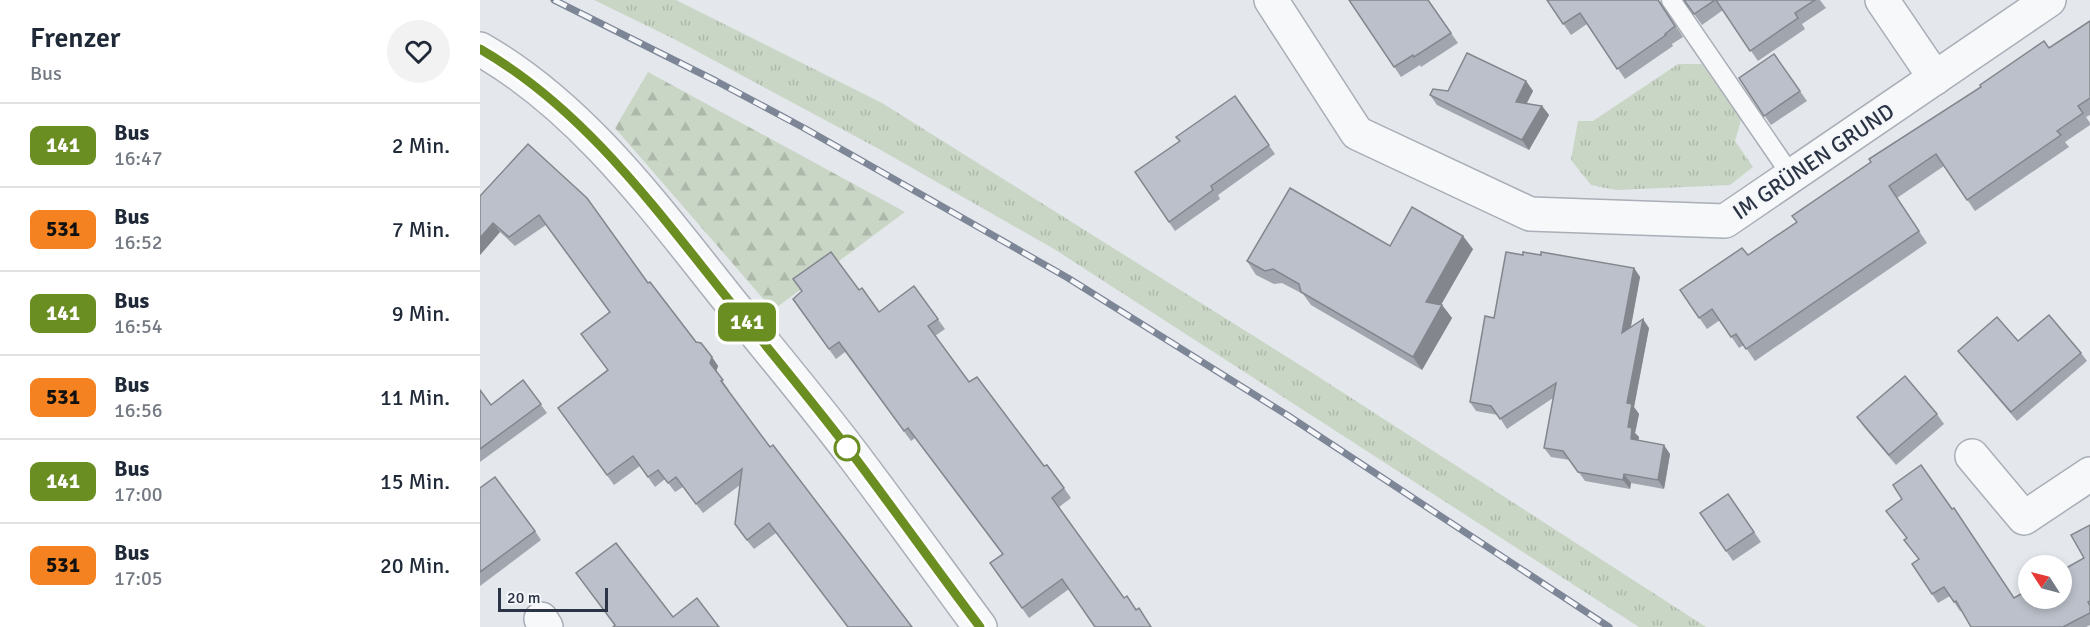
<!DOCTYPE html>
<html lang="de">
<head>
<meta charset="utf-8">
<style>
  :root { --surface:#fff; --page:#f2f2f3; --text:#1f2937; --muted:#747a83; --line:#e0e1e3 }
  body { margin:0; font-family:Signika,sans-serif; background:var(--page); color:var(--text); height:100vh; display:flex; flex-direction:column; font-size:22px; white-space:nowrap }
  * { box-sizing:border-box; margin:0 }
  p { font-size:20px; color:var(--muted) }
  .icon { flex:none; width:33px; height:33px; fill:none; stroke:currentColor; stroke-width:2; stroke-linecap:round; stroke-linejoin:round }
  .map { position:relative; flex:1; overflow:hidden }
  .drawer { display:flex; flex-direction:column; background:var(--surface); width:480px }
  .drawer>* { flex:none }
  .badge { padding:0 12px; border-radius:9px; font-size:21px; line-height:39px }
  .needle { width:39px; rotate:306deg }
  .buttons { position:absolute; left:1538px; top:555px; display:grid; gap:12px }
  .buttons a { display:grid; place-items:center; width:54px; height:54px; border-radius:50%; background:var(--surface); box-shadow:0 3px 9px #0003; font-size:30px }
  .scale { position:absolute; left:18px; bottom:15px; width:110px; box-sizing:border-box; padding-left:6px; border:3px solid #2b3445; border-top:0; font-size:16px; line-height:21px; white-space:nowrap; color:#2b3445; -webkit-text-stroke:4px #f4f6f9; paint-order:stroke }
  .map>.badge { position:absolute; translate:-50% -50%; box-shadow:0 0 0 3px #fff }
  .round { display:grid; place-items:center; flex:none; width:63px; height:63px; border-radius:32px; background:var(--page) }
  .summary { display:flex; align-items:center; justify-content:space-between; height:102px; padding:0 30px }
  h1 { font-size:28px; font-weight:600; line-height:45px }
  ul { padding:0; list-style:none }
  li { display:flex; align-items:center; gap:18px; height:84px; padding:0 30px; border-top:2px solid var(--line) }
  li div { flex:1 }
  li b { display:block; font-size:22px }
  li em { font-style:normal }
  li .badge { min-width:66px; font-weight:700; text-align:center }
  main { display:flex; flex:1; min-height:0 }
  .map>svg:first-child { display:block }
</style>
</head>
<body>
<main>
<section class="drawer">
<div class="summary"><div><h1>Frenzer</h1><p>Bus</p></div><a class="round"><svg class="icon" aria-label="heart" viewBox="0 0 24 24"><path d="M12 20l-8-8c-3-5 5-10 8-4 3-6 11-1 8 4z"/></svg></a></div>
<ul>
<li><span class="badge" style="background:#6b8e23;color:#fff">141</span><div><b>Bus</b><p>16:47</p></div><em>2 Min.</em></li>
<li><span class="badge" style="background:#f58220;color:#111">531</span><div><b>Bus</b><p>16:52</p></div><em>7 Min.</em></li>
<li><span class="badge" style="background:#6b8e23;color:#fff">141</span><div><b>Bus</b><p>16:54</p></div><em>9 Min.</em></li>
<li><span class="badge" style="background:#f58220;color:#111">531</span><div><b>Bus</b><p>16:56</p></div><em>11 Min.</em></li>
<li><span class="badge" style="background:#6b8e23;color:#fff">141</span><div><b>Bus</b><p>17:00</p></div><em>15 Min.</em></li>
<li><span class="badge" style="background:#f58220;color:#111">531</span><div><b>Bus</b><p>17:05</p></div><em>20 Min.</em></li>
</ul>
</section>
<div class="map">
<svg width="1610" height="627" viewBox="0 0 1610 627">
  <defs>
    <pattern id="grass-tufts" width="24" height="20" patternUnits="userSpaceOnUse" patternTransform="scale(1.5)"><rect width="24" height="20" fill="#c9d6c5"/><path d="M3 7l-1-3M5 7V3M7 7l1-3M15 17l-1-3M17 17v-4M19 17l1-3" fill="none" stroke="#adb8ab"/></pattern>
    <pattern id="forest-firs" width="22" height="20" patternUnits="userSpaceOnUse" patternTransform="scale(1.5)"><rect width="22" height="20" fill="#c9d6c5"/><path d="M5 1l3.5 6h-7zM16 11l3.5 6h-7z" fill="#adb8ab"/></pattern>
  </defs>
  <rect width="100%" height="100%" fill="#e4e7ec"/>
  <!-- grass -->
  <g fill="url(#grass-tufts)">
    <path d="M114,0h82l206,103 429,269 395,255h-67l-585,-378 -175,-100 -203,-109z"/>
    <path d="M1198,64h24l39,56 -6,21 18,26 -23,18 -114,5 -25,-5 -20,-25 7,-39h15z"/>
  </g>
  <!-- forest -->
  <path fill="url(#forest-firs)" d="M168,72l257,140 -132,98 -158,-182z"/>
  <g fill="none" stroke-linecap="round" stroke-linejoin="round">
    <!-- service casing -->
    <g stroke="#a9aeb7" stroke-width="21">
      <path id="service" d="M1191,0l120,175"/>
    </g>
    <!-- minor casing -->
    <g stroke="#a9aeb7" stroke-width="36">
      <g id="minor">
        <path d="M791,0l86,133 173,81 195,7 324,-221"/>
        <path d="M1402,0l53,78"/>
        <path d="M1492,456l52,62 66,-44"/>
        <path d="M61,619l5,8"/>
      </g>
    </g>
    <!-- tertiary casing -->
    <g stroke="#a9aeb7" stroke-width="36">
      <path id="tertiary" d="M0,49c103,59 175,159 248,250 42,52 85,103 125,156 43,57 85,115 127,172"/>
    </g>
    <!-- service -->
    <use href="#service" stroke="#f7f8fa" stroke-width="18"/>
    <!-- minor -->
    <use href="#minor" stroke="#f7f8fa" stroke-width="33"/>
    <!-- tertiary -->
    <use href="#tertiary" stroke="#f7f8fa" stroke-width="33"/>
    <!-- rail casing -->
    <g stroke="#7d8696" stroke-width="7">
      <path id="rail" d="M74,0l162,81 88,47 264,150 219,137 322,212"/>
    </g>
    <!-- rail -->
    <use href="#rail" stroke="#f4f6f9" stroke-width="4.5" stroke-dasharray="14" stroke-linecap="butt"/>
  </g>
  <!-- wall -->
  <g fill="#a1a5ae">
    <path d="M869,0h79l30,43 -37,24 -1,-2 -19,12z"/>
    <path d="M1067,0l113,1 23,36 -11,7 1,2 -48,33 -38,-55 -16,11z"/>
    <path d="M1204,0h136l6,8 -24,16 3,5 -47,32 -35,-51 -21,15z"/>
    <path d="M1610,21v94l-4,2 4,6v2l-25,17 4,5 -94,64 -31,-45 -47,32 30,45 -172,118 -11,-16 -5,3 -19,-28 -13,9 -27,-39 68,-35z"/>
    <path d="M1294,54l33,47 -36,24 -32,-47z"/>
    <path d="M1046,81l7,10 -7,12 16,3 7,9 -20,35 -92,-45 -7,-10 18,-4z"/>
    <path d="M755,96l40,58 -57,41 2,4 -45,32 -40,-59 45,-31z"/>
    <path d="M48,144l120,139 48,59 16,15 6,9 -2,6 13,18 -1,1 42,56 142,180h-64l-72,-94 -22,16 -13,-16 -6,-9 5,-39 -37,28 -20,-26 -8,5 -10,-13 -10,8 -15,-21 -26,19 -56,-77 49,-38 2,-58 -63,-87 -31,21 -15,-14 -20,23z"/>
    <path d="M993,249l-32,56h1l10,13 -30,52 -111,-65 -8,-11 -21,-11 -8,1 -18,-9 -9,-14z"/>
    <path d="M1061,255l93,13 6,9 -9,49 18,2 -15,79 5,7 -4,19 4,4 -1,4 32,13 -6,35 -33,-6 -1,6 -45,-8 -15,-21 -19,-3 -7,-9 9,-50 -46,31 -9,-14 -22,-4 -6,-9 24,-84z"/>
    <path d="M434,286l31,43 -10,7 34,46 95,106 7,10 -12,9 65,91 13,11 15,18 -83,-38 -40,29 -39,-55 12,-9 -87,-116 -4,3 -66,-89 -9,7 -43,-60 66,-9 20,22z"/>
    <path d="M1478,351l123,2 6,8 -70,60 -52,-61z"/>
    <path d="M43,380l24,33 -67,49v-72l11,15z"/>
    <path d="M1457,414l7,10 -48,41 -32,-38 -7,-10z"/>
    <path d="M0,488l55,43 6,9 -61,46z"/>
    <path d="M1248,494l33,48 -28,19 -33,-48z"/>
    <path d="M1610,525v100l-4,2h-115l-10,-16h-1l-10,-15 -12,7 -6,-9 -13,-35 96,39 69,-40z"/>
  </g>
  <!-- shaded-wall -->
  <g fill="#83868d">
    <path d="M1046,81l7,10 -10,20 -7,-9z"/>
    <path d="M1062,106l7,9 -20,35 -7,-10z"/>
    <path d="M13,223l7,9 -20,23v-17z"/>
    <path d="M983,236l10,13 -38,66 -9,-13z"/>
    <path d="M1154,268l6,9 -12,65 -6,-9z"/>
    <path d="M962,305l10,13 -30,52 -9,-13z"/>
    <path d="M1163,319l6,9 -15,79 5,7 -4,19 4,4 -2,12 -6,-10 -3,-12 -1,-24z"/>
    <path d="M232,357l6,9 -2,6 -6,-9z"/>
    <path d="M1184,445l6,9 -6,35 -6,-9z"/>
    <path d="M1144,474l7,9 -1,6 -7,-9z"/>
  </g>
  <!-- building -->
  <g fill="#bbc0ca" stroke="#83868d" stroke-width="1.5">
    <path d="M869,0h79l23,33 -37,24 -1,-2 -19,12z"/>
    <path d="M1067,0h111l17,26 -10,8 1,1 -49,34 -37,-56 -17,11z"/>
    <path d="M1204,0h31l-21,14z"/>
    <path d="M1236,0h99l-20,13 3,5 -48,33z"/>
    <path d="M1610,21v77l-12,8 5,7 -26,18 4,4 -94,65 -31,-46 -47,32 30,45 -173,118 -10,-15 -5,3 -19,-28 -13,9 -19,-28 62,-42 6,7 49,-33 -5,-6 79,-54 -2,-3 112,-72 -1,-2 64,-44 5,7z"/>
    <path d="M987,53l59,28 -10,21 26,4 -20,34 -92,-45 3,-6 15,2z"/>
    <path d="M1294,54l26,37 -36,25 -25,-38z"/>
    <path d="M755,96l34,49 -58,41 2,4 -44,32 -34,-50 45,-31 -4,-4z"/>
    <path d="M48,144l59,54 61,85 2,-1 46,60 5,1 11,14 -2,6 13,17 -2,1 49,66 3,-2 139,182h-64l-79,-104 -22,17 -12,-16 7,-55 -46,35 -20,-27 -8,6 -10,-13 -10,7 -15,-21 -26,19 -49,-67 50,-38 -27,-36 29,-22 -71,-97 -30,22 -16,-14 -13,15v-42z"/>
    <path d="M810,188l100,58 22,-39 51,29 -37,66 16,3 -29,52 -112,-65 -2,-8 -26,-15 -8,2 -18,-10z"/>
    <path d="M351,252l28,38 3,-2 17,24 35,-26 24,33 -10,7 41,56 8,-5 67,89 3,-1 17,23 -12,10 72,100 3,-2 9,14 3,-2 12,19h-56l-33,-48 -40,29 -32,-45 13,-9 -95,-126 -4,3 -65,-89 -10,7 -36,-50 9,-8 -9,-12z"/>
    <path d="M1026,252l17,3v-3l18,3v-3l93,16 -12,65 21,-14 -16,84 5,1 -4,23 4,1 -1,11 33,6 -6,35 -34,-6 -1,6 -45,-8 -15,-21 -19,-3 12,-65 -56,36 -9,-13 -21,-4 15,-86 9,2z"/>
    <path d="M1569,315l32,38 -70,59 -53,-61 39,-34 21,24z"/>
    <path d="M1425,376l32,38 -48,41 -32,-38z"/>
    <path d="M43,380l18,24 -61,45v-59l11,15z"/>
    <path d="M1441,465l31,44 2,-1 60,90 14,-8v8h33v-27l23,-13 -13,-23 19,-10v76l-2,1 2,4v7l-27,14h-92l-15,-26 -2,1 -10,-15 -12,7 -20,-30 7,-5 -15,-19 3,-2 -21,-27 16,-12 -9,-14z"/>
    <path d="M15,477l40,54 -55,41v-84z"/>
    <path d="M1248,494l26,38 -28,19 -26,-38z"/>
    <path d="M136,543l57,74 24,-19 22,29h-106l2,-2 -39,-52z"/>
  </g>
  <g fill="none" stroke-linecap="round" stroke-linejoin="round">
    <!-- line casing -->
    <g stroke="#fff" stroke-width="14">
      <path id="line" d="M0,49c103,59 175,159 248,250 42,52 85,103 125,156 43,57 84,115 127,172"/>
    </g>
    <!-- line -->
    <use href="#line" stroke="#6b8e23" stroke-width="9"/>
  </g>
  <!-- markers -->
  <circle fill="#fff" stroke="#6b8e23" stroke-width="3" cx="367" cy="448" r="12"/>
  <g text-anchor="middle" stroke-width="4.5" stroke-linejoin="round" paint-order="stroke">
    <!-- street labels -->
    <g font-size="22" fill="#2b3445" stroke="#f4f6f9">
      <text transform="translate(1333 161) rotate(-34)" y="8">IM GRÜNEN GRUND</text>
    </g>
  </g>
</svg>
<div class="buttons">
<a><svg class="needle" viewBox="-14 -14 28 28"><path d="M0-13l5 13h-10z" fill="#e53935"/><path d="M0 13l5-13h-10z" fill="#747a83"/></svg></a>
</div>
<div class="scale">20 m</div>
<b class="badge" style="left:267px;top:322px;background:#6b8e23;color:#fff">141</b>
</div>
</main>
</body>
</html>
